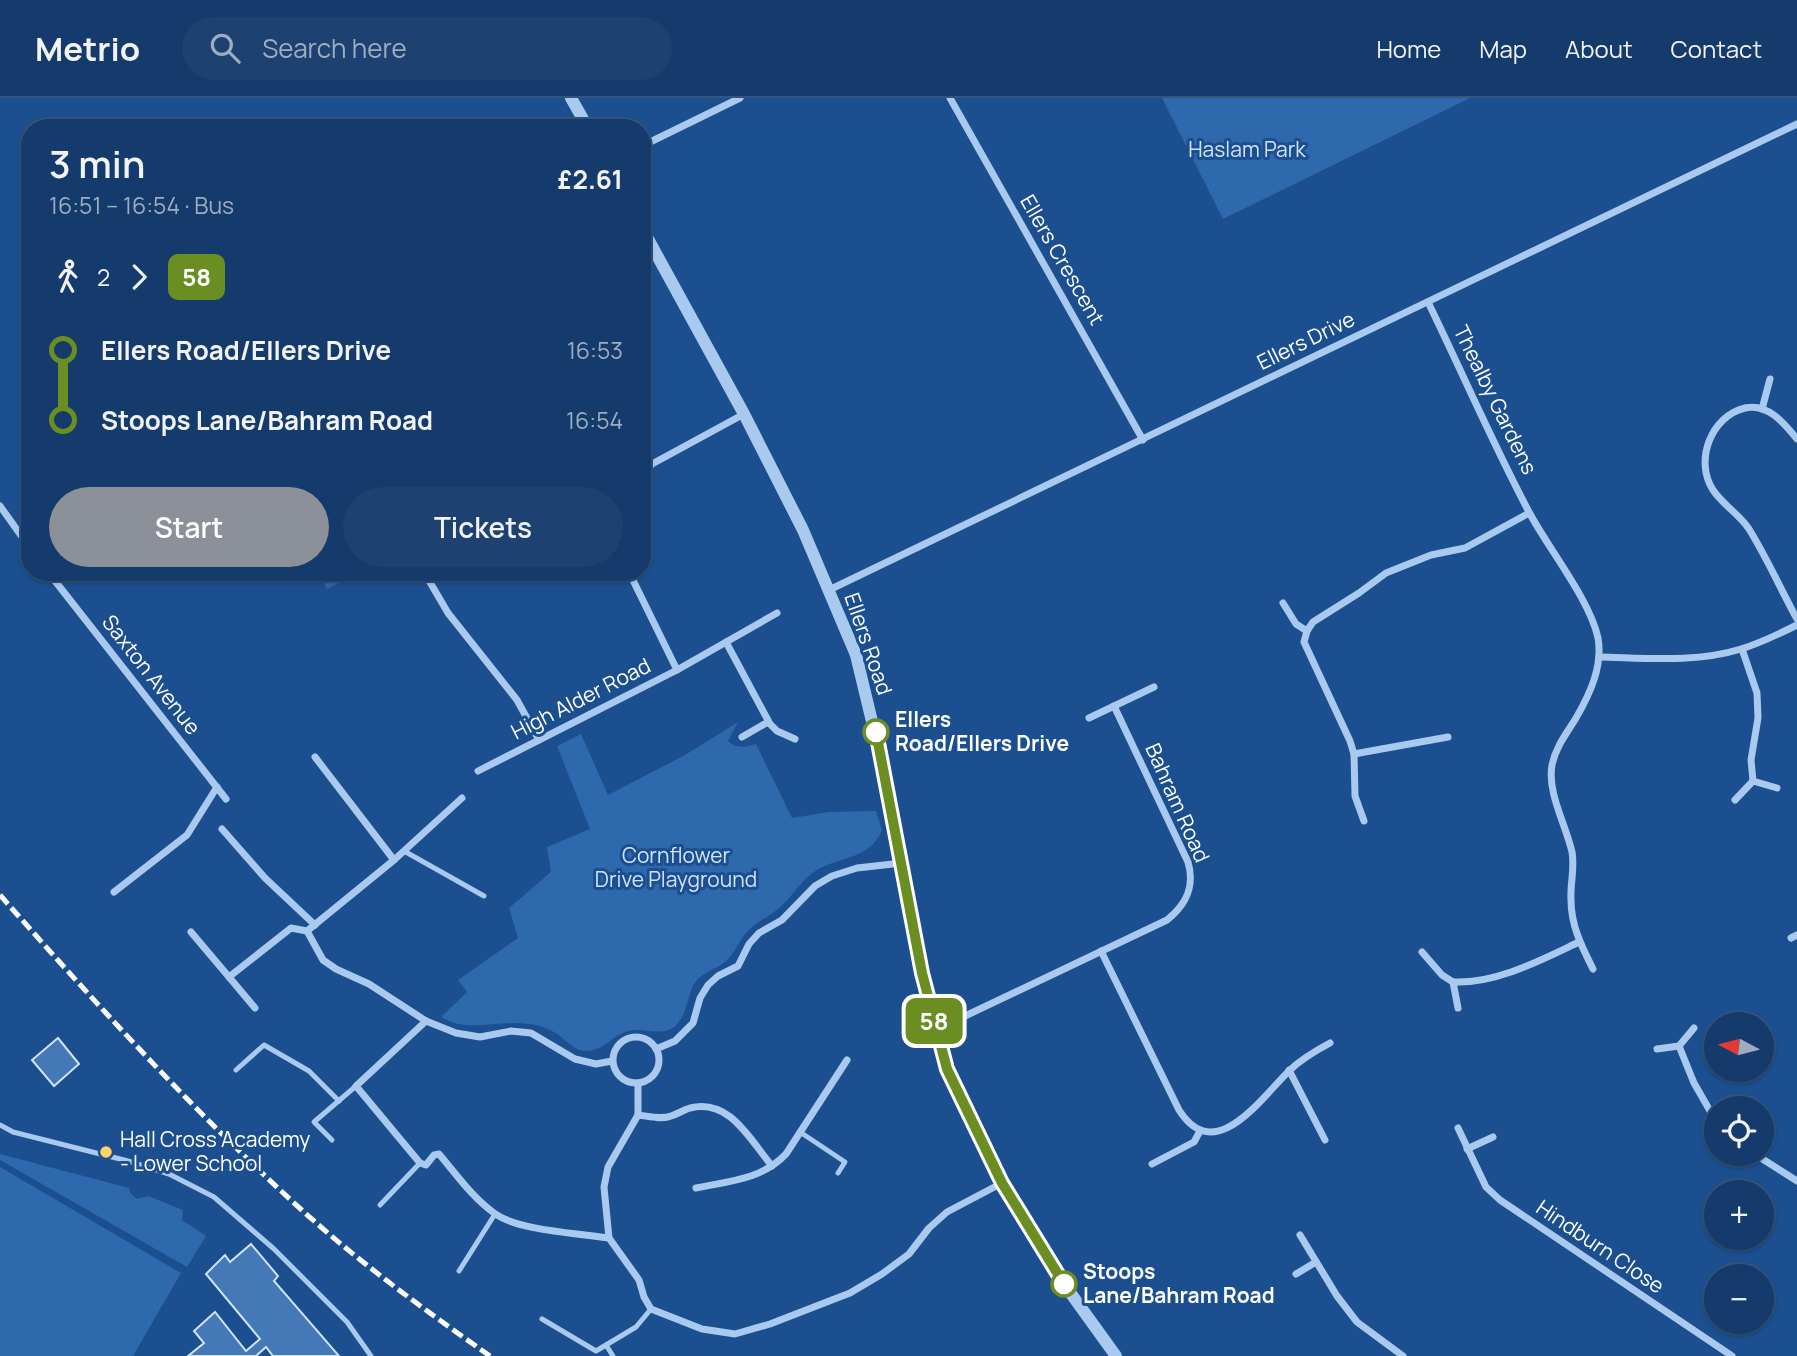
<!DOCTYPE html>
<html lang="en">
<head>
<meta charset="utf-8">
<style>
  :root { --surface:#143b6b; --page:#1d4271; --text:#f1f3f6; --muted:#9dadc1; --line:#33557e; --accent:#8c9099 }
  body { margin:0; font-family:Manrope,sans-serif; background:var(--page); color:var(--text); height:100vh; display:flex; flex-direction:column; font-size:26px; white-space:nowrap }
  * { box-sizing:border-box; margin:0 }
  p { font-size:23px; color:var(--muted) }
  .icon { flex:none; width:38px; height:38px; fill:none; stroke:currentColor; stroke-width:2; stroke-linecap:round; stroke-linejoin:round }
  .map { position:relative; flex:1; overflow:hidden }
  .details { position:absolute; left:21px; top:21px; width:630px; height:462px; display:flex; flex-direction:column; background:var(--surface); border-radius:28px; box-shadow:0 2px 5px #0004,0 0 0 2px var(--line) }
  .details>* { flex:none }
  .badge { padding:0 14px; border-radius:10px; font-size:24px; line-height:46px }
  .needle { width:46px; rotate:277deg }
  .fabs { position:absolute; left:1704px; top:914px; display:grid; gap:14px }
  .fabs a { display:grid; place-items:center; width:70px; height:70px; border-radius:50%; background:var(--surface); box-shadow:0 2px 5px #0004,0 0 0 2px var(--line); font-size:35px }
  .map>.badge { position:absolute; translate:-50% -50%; box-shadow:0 0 0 4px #fff }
  .legs { display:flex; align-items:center; gap:10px; height:77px; padding:0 28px; font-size:23px }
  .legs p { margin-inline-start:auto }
  .summary { display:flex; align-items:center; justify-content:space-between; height:119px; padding:0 28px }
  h1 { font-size:38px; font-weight:600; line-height:52px }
  .primary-button { display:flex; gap:14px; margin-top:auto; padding:14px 28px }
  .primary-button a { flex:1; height:80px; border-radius:42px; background:var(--accent); color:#fff; font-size:28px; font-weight:600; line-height:80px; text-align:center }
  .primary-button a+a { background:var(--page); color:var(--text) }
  ul { padding:0 28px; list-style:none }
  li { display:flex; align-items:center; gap:24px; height:70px; font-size:26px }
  li i { display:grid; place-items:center; width:10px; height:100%; margin:0 9px; background:currentColor }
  li i::after { content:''; width:18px; height:18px; margin:-9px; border:5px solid; border-radius:50%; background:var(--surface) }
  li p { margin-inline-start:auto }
  li:first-child i { background:linear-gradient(#0000 50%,currentColor 0) }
  li:last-child i { background:linear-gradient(currentColor 50%,#0000 0) }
  header { display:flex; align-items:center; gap:42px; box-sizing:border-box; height:98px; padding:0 35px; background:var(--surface); border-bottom:2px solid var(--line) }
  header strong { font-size:33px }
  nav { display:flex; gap:38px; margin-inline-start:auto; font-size:24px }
  .search { width:490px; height:63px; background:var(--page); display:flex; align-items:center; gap:18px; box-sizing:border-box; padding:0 24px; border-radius:38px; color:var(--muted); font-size:26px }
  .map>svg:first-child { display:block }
</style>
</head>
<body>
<header>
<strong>Metrio</strong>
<div class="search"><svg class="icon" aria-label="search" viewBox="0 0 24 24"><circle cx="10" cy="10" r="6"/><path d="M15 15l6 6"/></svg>Search here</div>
<nav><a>Home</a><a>Map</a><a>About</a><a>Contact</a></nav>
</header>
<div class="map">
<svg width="1797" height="1258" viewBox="0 0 1797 1258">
  <rect width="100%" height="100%" fill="#1b4f8f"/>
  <!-- green -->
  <g fill="#2e69ad">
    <path d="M1162,0h308l-247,121z"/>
    <path d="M319,474h41l-33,17z"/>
    <path d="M738,624l-10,19c8,8 18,6 28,3l36,74 37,-6 47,-1 6,19c-13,33 -50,25 -73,46 -11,9 -18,22 -29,31 -9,9 -21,13 -30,22 -11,9 -14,25 -26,34 -10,7 -22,9 -30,21 -7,13 -7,33 -20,43 -13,10 -31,0 -46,4 -17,5 -24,20 -42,20 -13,0 -21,-13 -32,-19 -7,-4 -16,-7 -25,-8 -31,-5 -60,10 -88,-7l26,-25 -9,-12 60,-42 -9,-30 42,-36 -4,-25 43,-18 -33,-83 24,-12 27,61 77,-40z"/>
    <path d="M0,1056l129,34 1,5 7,6 11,-3 35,14 -1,10 24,16 -19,31 -187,-107z"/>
    <path d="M0,1069l181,106 -48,83h-133z"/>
  </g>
  <!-- building -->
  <g fill="#4478b7" stroke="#cfe3fa" stroke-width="2">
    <path d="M58,940l21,26 -25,22 -22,-26z"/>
    <path d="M251,1146l27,32 -4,5 65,75h-66l-7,-9 -10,9h-68l16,-13 -10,-12 21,-19 31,39 14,-12 -54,-65 19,-19 5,7z"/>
  </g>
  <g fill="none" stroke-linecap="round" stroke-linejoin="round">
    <!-- service -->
    <g stroke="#a9c9ee" stroke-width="5">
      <path d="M404,753l80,45"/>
      <path d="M236,972l28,-25 45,26 30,30"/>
      <path d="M0,1027l13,7 115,29 41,13 45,23 60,52 73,73 24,34"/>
      <path d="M800,1034l45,30 -7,11"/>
      <path d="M332,1042l-18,-18 42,-36"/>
      <path d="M380,1107l40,-42"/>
      <path d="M459,1173l36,-57"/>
      <path d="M542,1221l54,32 40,-24 15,-18"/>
      <path d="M606,1247l7,11"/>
    </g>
    <!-- minor -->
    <g stroke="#a9c9ee" stroke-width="7">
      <path d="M950,0l193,342"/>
      <path d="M642,48l98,-48"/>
      <path d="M1428,204c34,70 65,142 101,210 19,36 61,88 69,126 5,28 -8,56 -22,80 -9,15 -20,28 -24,47 -5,28 14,60 20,87 3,16 -2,32 -1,48 0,26 11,47 22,69"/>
      <path d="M1762,311l8,-30"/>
      <path d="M1797,341c-13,-16 -29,-36 -52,-31 -34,8 -51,53 -32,82 10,15 26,24 36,39 18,29 32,61 48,90"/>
      <path d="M642,378l10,-12 92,-50"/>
      <path d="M0,408l30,42"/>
      <path d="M48,474l178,227"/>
      <path d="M424,474l24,41 69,87 22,40"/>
      <path d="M829,492l968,-466"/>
      <path d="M1283,505l13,21 11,7"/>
      <path d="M726,544l44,82 7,7 18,8"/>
      <path d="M1742,551l15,44 1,25 -7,42 2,21"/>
      <path d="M1599,559c47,1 97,6 142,-8 20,-6 38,-15 56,-24"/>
      <path d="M677,572l100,-57"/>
      <path d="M1089,620l65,-31"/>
      <path d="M742,639l26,-15"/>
      <path d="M1354,656l94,-17"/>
      <path d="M478,673l199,-101 -48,-98"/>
      <path d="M1735,702l18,-19 24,7"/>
      <path d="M1364,723l-9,-25 -1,-42 -4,-13 -46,-99 3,-11 6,-9 46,-29 27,-20 45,-18 34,-7 64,-35"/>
      <path d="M222,731l43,49 50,47"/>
      <path d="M394,762l68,-62"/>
      <path d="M114,794l73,-57 30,-48"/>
      <path d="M307,833l16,29 13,9 33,15 57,37 30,12 24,4 31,-6 20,2 44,26 21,5 16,-3"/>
      <path d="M307,833l87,-71 -79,-103"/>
      <path d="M191,834l38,45 62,-49 16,3"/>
      <path d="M1791,840l6,-3"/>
      <path d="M1101,853l78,159c36,57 82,-12 110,-39 12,-12 26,-20 41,-28"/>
      <path d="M1422,854l20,23 11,7"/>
      <path d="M229,879l26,31"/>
      <path d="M1458,910l-5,-26c43,2 88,-22 126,-40"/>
      <path d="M426,923l-70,65 64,77 6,2 8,-10 5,-1c17,20 33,43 55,59 24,18 84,20 115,25"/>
      <path d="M936,929l27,-10 204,-97c20,-16 28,-34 21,-58l-74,-156"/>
      <circle cx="636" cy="962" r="23"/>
      <path d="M1679,948l15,37 23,40"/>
      <path d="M656,951l19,-8 18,-18 7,-25 8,-13 10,-9 20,-10 11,-22 10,-11 23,-13 33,-34 17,-10 25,-8 45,-5"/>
      <path d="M1657,951l22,-3 15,-18"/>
      <path d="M1289,972l36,70"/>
      <path d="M638,985v32l-30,52 -4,20 5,51 30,42 5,17 7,12 51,20 33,5 35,-10 80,-31 32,-19 27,-20 20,-26 18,-16 55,-29"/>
      <path d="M638,1017c10,1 24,5 33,1 7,-2 12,-6 19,-8 40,-10 60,32 82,58"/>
      <path d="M1458,1030l28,59 14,13 232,156"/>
      <path d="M1467,1051l26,-12"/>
      <path d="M1753,1055l44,28"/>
      <path d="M1152,1066l42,-22 6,-11"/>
      <path d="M696,1090c33,-7 65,-8 90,-34l61,-94"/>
      <path d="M1300,1137l37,61 20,26 46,34"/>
      <path d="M1296,1176l20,-12"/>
    </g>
    <!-- tertiary -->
    <g stroke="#a9c9ee" stroke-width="12">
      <path d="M571,0l17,30"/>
      <path d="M642,130l102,186 59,116 53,125 32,133 34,185 25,96 55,114 62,101 52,72"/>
    </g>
    <!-- rail -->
    <path stroke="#fff" stroke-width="5" stroke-dasharray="12 5" stroke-linecap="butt" d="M0,797c97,110 196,219 305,318 58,52 121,98 185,143"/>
  </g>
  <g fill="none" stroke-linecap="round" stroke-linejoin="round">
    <!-- line-1 casing -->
    <g stroke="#fff" stroke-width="16">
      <path id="line-1" d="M876,634l46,241 25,96 55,114 62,101"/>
    </g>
    <!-- line-1 -->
    <use href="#line-1" stroke="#6b8e23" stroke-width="10"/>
  </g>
  <!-- markers -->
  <g fill="#fff" stroke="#6b8e23" stroke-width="3.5">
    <circle cx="876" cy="634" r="12"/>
    <circle cx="1064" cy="1186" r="12"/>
  </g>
  <circle fill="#ffd166" stroke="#1b4f8f" stroke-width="2.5" cx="106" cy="1054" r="7"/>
  <g text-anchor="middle" stroke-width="6" stroke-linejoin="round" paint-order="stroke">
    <!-- park labels -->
    <g font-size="21" fill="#cfe3fa" stroke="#1b4f8f">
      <text x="1247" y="59">Haslam Park</text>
      <text x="676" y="765">Cornflower<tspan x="676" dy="24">Drive Playground</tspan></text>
    </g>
    <!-- street labels -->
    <g font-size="21" fill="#fff" stroke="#1b4f8f">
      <text transform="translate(1062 162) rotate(60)" y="7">Ellers Crescent</text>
      <text transform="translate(1306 243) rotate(-26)" y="7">Ellers Drive</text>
      <text transform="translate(1495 302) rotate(64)" y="7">Thealby Gardens</text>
      <text transform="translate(868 546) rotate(71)" y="7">Ellers Road</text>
      <text transform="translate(151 577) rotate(52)" y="7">Saxton Avenue</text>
      <text transform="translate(581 601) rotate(-27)" y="7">High Alder Road</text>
      <text transform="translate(1177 705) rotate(66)" y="7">Bahram Road</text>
      <text transform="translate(1600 1149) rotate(34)" y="7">Hindburn Close</text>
    </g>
    <!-- stop labels -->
    <g font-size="21" font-weight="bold" fill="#fff" stroke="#1b4f8f" text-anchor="start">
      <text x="895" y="629">Ellers<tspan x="895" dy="24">Road/Ellers Drive</tspan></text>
      <text x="1083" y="1181">Stoops<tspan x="1083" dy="24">Lane/Bahram Road</tspan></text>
    </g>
    <!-- poi labels -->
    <g font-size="21" fill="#fff" stroke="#1b4f8f" text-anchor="start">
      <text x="120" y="1049">Hall Cross Academy<tspan x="120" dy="24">- Lower School</tspan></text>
    </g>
  </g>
</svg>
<div class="fabs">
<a><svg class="needle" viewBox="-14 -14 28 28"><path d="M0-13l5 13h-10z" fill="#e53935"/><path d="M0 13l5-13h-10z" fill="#9dadc1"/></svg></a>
<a><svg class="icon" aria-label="locate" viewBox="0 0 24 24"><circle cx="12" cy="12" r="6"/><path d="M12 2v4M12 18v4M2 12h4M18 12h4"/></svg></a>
<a>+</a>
<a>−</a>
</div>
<b class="badge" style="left:934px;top:923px;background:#6b8e23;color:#fff">58</b>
<section class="details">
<div class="summary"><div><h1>3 min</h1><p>16:51 – 16:54 · Bus</p></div><b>£2.61</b></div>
<div class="legs"><svg class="icon" aria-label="walk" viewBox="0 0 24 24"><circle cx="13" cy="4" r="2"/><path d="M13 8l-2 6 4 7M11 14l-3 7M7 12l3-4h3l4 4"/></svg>2<svg class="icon" aria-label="forward" viewBox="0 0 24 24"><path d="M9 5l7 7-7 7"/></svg><b class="badge" style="background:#6b8e23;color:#fff">58</b></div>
<ul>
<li><i style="color:#6b8e23"></i><b>Ellers Road/Ellers Drive</b><p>16:53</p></li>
<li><i style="color:#6b8e23"></i><b>Stoops Lane/Bahram Road</b><p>16:54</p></li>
</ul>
<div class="primary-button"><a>Start</a><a>Tickets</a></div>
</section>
</div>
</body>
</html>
